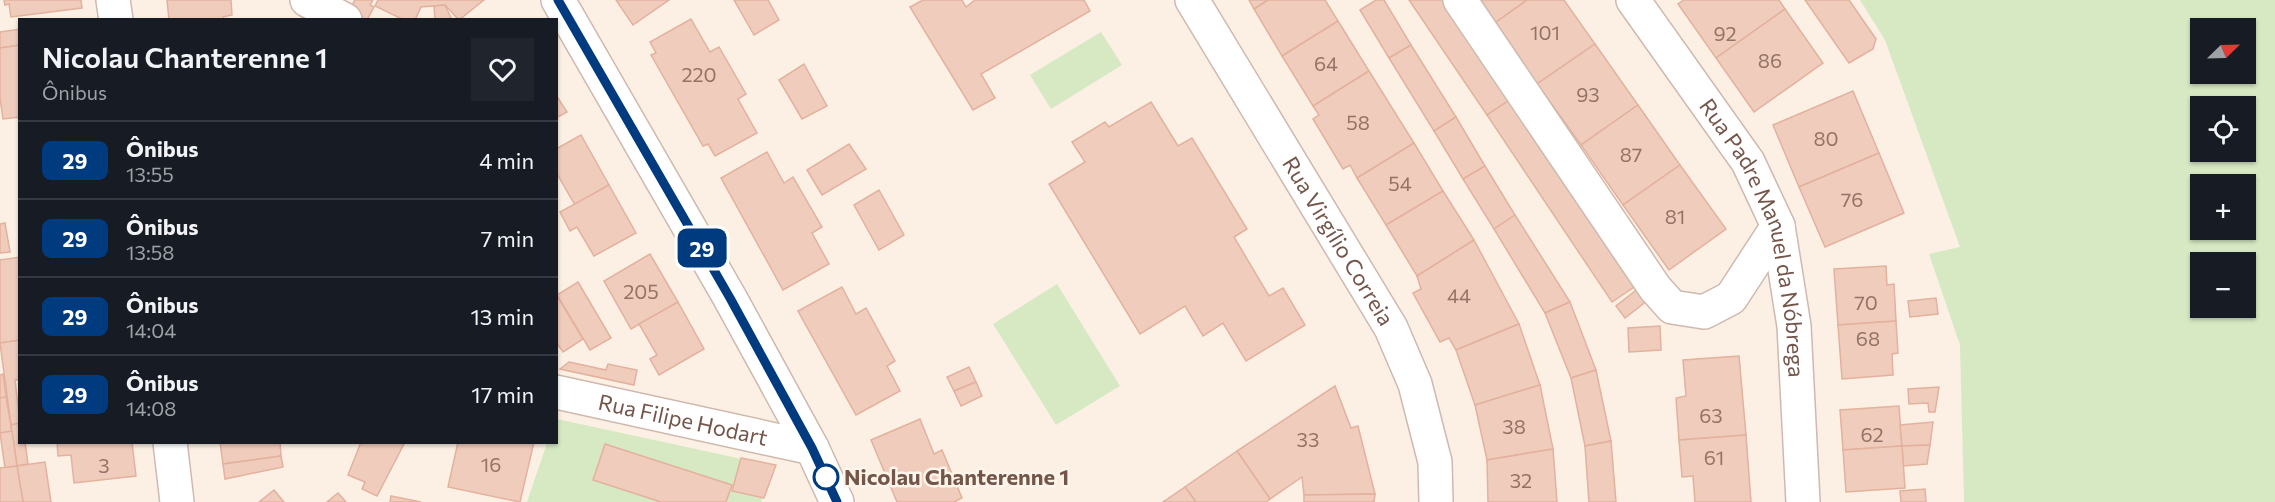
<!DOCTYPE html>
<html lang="pt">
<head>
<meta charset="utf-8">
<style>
  :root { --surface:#171b24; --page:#20242c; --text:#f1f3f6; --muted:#9ea1a6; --line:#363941 }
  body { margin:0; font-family:Commissioner,sans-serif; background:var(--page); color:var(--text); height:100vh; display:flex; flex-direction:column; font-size:22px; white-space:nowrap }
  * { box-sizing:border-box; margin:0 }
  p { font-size:20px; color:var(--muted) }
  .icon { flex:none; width:33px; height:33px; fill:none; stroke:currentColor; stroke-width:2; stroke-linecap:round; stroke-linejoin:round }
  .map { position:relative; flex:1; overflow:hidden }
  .sheet { position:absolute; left:18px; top:18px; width:540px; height:426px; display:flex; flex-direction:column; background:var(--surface); border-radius:0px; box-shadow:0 2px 4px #0004 }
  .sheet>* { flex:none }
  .badge { padding:0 12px; border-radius:9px; font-size:21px; line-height:39px }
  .needle { width:39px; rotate:67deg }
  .buttons { position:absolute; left:2190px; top:18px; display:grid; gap:12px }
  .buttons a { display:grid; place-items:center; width:66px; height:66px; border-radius:0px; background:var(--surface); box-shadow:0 2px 4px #0004; font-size:30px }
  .map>.badge { position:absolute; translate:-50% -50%; box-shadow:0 0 0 3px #fff }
  .round { display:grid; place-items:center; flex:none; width:63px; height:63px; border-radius:0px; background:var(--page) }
  .head { display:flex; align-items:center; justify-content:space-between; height:102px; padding:0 24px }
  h1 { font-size:28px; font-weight:600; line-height:45px }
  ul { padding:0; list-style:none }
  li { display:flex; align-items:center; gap:18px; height:78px; padding:0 24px; border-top:2px solid var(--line) }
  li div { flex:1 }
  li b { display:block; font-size:22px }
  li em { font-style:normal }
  li .badge { min-width:66px; font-weight:700; text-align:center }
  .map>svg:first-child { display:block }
</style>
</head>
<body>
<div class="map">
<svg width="2275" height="502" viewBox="0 0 2275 502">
  <rect width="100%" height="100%" fill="#fcf0e4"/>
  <!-- green -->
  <g fill="#d6e9c3" fill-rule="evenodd">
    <path d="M1860,0h415v502h-311l-4,-157 -31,-91 31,-7 -75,-207zM2246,28v46h-46v-46zM2246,106v46h-46v-46zM2200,184h46v46h-46zM2246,262v46h-46v-46z"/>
    <path d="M1101,32l21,33 -71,44 -21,-34z"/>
    <path d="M1057,284l63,102 -64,39 -63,-101z"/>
    <path d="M557,419l217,47 -13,36h-234l20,-59 9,-1z"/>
  </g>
  <!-- building -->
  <g fill="#f0ccbc" stroke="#e3b19d" stroke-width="1.5">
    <path d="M4,0h77l1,8 -71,9 -2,-13 -4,1z"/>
    <path d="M167,0h64l1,15 -9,2v3h-54z"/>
    <path d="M355,0h18l-3,5 4,2 -7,13 -19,-8z"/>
    <path d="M378,0h106l-25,20 -14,-15 -24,2 -6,13h-11l-29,-14z"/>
    <path d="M616,0h53l-36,25z"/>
    <path d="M734,0h34l11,20 -25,15z"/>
    <path d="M923,0h39l4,7 9,-7h109l6,11 -109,63 14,24 -22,12 -63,-103z"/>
    <path d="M1249,0h19l-14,9z"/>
    <path d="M1268,0h57l13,21 -56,35 -28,-47z"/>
    <path d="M1376,0h8l27,45 -22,13 -29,-48z"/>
    <path d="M1409,0h40l65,97 -27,18z"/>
    <path d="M1478,0h49l-32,23z"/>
    <path d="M1527,0h37l31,44 -58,40 -42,-61z"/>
    <path d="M1684,0h95l6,9 -69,49 -38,-54z"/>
    <path d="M1805,0h44l27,39 -3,10 -24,14z"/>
    <path d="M445,5l7,15h-17l-1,-14z"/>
    <path d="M1785,9l38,54 -69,49 -38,-54z"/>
    <path d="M691,19l19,33 9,-5 27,47 -8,5 19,34 -42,23 -7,-12 -5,2 -52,-91 5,-2 -6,-11z"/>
    <path d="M1338,21l31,50 -56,35 -31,-50z"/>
    <path d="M20,29v16l-20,3v-16z"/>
    <path d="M1595,44l43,61 -57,40 -44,-61z"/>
    <path d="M20,45v72l-17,2 -3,-21v-50z"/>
    <path d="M1411,45l45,72 -22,14 -45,-73z"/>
    <path d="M804,64l23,42 -25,13 -23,-39z"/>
    <path d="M1369,71l45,72 -57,35 -7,-13 -7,4 -30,-50 6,-4 -6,-9z"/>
    <path d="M1853,91l26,62 -80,34 -26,-62z"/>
    <path d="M556,95l11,17 -11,6z"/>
    <path d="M1514,97l126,186 -28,19 -125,-187z"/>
    <path d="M1151,102l27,44 14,-8 55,91 -13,8 35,59 14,-8 22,37 -59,36 -23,-38 -20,13 -18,-30 -45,28 -91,-150 36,-22 -13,-20 33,-20 4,5z"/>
    <path d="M1638,105l42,60 -57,40 -42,-60z"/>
    <path d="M1456,117l29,49 -22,13 -29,-48z"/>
    <path d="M581,135l28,50 -34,20 -19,-33v-23z"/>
    <path d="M1414,143l29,48 -57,34 -29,-47z"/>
    <path d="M849,144l17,25 -44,26 -15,-25z"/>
    <path d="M767,152l17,31 9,-6 29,50 -10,6 17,31 -46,26 -62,-112z"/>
    <path d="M1879,153l25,60 -79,34 -26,-60z"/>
    <path d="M1680,165l46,64 -57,41 -46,-65z"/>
    <path d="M1485,166l30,49 -21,14 -31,-50z"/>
    <path d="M609,185l27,48 -42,23 -17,-29 -7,4 -10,-19z"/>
    <path d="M879,190l25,45 -25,15 -25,-45z"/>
    <path d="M1443,191l31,49 -57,36 -31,-51z"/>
    <path d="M1515,215l55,87 -25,11 -51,-84z"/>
    <path d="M5,223l5,29 -10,1v-29z"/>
    <path d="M1474,240l45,84 -63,26 -7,-12 -9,4 -27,-49 8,-4 -4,-13z"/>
    <path d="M650,254l28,48 -47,27 -27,-48z"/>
    <path d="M20,257v83l-20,3v-83z"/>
    <path d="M1886,266l1,19 7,-1 2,37 -58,4 -4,-56z"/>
    <path d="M578,282l33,56 -21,12 -33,-55z"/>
    <path d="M842,287l14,27 10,-6 29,53 -8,5 13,25 -44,24 -58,-104z"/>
    <path d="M1639,288l9,12 -23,18 -9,-12z"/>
    <path d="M556,294l27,45 -20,13 -7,-10z"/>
    <path d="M1936,298l2,16 -28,3 -2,-16z"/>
    <path d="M678,302l26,47 -45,26 -9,-16 7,-4 -18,-31z"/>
    <path d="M1570,302l26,68 -25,8 -26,-65z"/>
    <path d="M1896,321l2,32 -6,1 1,21 -51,4 -4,-54z"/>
    <path d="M1519,324l21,61 -65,20 -19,-55z"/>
    <path d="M1660,326l1,24 -32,2 -1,-24z"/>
    <path d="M20,340v40h-5l5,43 -9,2 -11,-82z"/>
    <path d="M1739,356l7,79 -67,5 -3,-42 10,-2 -3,-36z"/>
    <path d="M569,362l37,8 2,-6 29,6 -3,15 -74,-16z"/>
    <path d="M969,367l7,15 -22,9 -7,-14z"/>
    <path d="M1596,370l15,71 -26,5 -14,-68z"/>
    <path d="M3,374l3,23 -6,1v-23z"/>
    <path d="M976,382l6,14 -21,10 -7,-15z"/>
    <path d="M1540,385l13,64 -66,11 -12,-55z"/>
    <path d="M1335,386l16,42 7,-2 17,68 -71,1 -2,-18 -32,22 -33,-48z"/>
    <path d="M1939,387l-4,25h-6l-1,-9 -19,1 -1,-15z"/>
    <path d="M6,397l6,34 -12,2v-35z"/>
    <path d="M1899,406l3,40 -59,4 -3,-40z"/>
    <path d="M920,419l14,35 8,-4 20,48 -8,4h-57l-26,-62z"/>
    <path d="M1933,422l-3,23 -28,1 -2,-21z"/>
    <path d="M20,423v19h5l3,22 -11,2 -6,-41z"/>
    <path d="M12,431l5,35 -12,2 -5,-35z"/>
    <path d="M1746,435l5,67h-56l-2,-26 -11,1 -3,-37z"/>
    <path d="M1611,441l5,61h-27l-4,-56z"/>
    <path d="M57,442h75l4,34 -62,7 -3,-28 -13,1z"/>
    <path d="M220,442h60l1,14 -58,8z"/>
    <path d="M361,442h44l-28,54 -15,-7 3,-7 -17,-7z"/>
    <path d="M458,442h76l-14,60 -72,-15z"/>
    <path d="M605,444l127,41 -6,17h-65l-68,-22z"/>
    <path d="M1930,445l-3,19 -24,2 -1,-20z"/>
    <path d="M1902,446l3,42 -59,4 -3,-42z"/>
    <path d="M1553,449l4,53h-69l-1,-42z"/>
    <path d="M1237,451l33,48 -4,3h-70l-11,-15z"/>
    <path d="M281,456l2,11 -58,12 -2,-15z"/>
    <path d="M741,458l35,7 -12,33 -32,-7z"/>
    <path d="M45,462l6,40h-28l-6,-36z"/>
    <path d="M17,466l6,36h-23v-34z"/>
    <path d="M1185,487l11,15h-33z"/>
    <path d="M1925,489l1,13h-25l-1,-11z"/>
    <path d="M274,490l10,12h-25z"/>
    <path d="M338,493l8,9h-19z"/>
    <path d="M1375,494l-1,8h-70v-7z"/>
    <path d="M391,496l30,6h-31z"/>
  </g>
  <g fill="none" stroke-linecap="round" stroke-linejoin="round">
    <!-- minor casing -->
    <g stroke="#cfb9ae" stroke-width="36">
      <g id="minor">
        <path d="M113,0l3,20"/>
        <path d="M307,0l38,20"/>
        <path d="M558,0l172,298 82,150 25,54"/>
        <path id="s1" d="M1192,0l199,328 24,56 20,78 1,40"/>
        <path d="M1460,0l195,288 17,19 32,5 27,-14 47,-72"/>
        <path id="s2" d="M1633,0l115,162 30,64 16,100 9,176"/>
        <path id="s3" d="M556,392l256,56"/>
        <path d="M170,442l7,60"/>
      </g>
    </g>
    <!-- minor -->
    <use href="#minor" stroke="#fff" stroke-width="33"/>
  </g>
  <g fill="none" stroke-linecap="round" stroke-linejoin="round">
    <!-- line casing -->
    <g stroke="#fff" stroke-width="14">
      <path id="line" d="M558,0l172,298 82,150 25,54"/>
    </g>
    <!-- line -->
    <use href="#line" stroke="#003b80" stroke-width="9"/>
  </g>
  <!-- markers -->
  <circle fill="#fff" stroke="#003b80" stroke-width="3" cx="826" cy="477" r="12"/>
  <g text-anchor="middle" stroke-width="5" stroke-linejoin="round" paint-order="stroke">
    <!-- number labels -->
    <g font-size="20" fill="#937366">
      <text x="1545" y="40">101</text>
      <text x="1725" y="41">92</text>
      <text x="1770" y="68">86</text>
      <text x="1326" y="71">64</text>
      <text x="699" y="82">220</text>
      <text x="1588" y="102">93</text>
      <text x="1358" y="130">58</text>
      <text x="1826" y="146">80</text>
      <text x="1631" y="162">87</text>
      <text x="1400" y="191">54</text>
      <text x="1852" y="207">76</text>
      <text x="1675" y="224">81</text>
      <text x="641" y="299">205</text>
      <text x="1459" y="303">44</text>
      <text x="1866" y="310">70</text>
      <text x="1868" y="346">68</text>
      <text x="1711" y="423">63</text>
      <text x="1514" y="434">38</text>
      <text x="1872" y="442">62</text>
      <text x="1308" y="447">33</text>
      <text x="1714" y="465">61</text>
      <text x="491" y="472">16</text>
      <text x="104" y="473">3</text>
      <text x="1521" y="488">32</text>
    </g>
    <!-- street labels -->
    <g font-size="22" fill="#74554a" stroke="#fff5ea">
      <text dy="8" stroke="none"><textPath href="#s2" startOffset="273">Rua Padre Manuel da Nóbrega</textPath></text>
      <text dy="8" stroke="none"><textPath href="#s1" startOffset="282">Rua Virgílio Correia</textPath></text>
      <text dy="8" stroke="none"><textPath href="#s3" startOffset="130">Rua Filipe Hodart</textPath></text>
    </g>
    <!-- stop labels -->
    <g font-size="22" font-weight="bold" fill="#74554a" stroke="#fff5ea" text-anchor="start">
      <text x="844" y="485">Nicolau Chanterenne 1</text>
    </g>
  </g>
</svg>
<div class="buttons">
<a><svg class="needle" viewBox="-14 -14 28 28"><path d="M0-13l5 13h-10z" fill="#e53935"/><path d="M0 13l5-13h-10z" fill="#9ea1a6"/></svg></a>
<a><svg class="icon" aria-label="locate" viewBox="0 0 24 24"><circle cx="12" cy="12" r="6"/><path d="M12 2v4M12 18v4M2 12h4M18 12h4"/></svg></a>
<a>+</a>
<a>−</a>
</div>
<b class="badge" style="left:702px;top:248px;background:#003b80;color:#fff">29</b>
<section class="sheet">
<div class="head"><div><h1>Nicolau Chanterenne 1</h1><p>Ônibus</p></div><a class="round"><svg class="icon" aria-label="heart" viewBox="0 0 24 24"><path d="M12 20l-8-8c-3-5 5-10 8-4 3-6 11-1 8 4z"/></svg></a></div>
<ul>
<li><span class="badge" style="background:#003b80;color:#fff">29</span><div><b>Ônibus</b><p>13:55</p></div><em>4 min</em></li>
<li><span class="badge" style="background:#003b80;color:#fff">29</span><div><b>Ônibus</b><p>13:58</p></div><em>7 min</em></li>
<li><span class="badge" style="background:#003b80;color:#fff">29</span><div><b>Ônibus</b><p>14:04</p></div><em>13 min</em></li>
<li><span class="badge" style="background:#003b80;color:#fff">29</span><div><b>Ônibus</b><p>14:08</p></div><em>17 min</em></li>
</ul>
</section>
</div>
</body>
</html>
